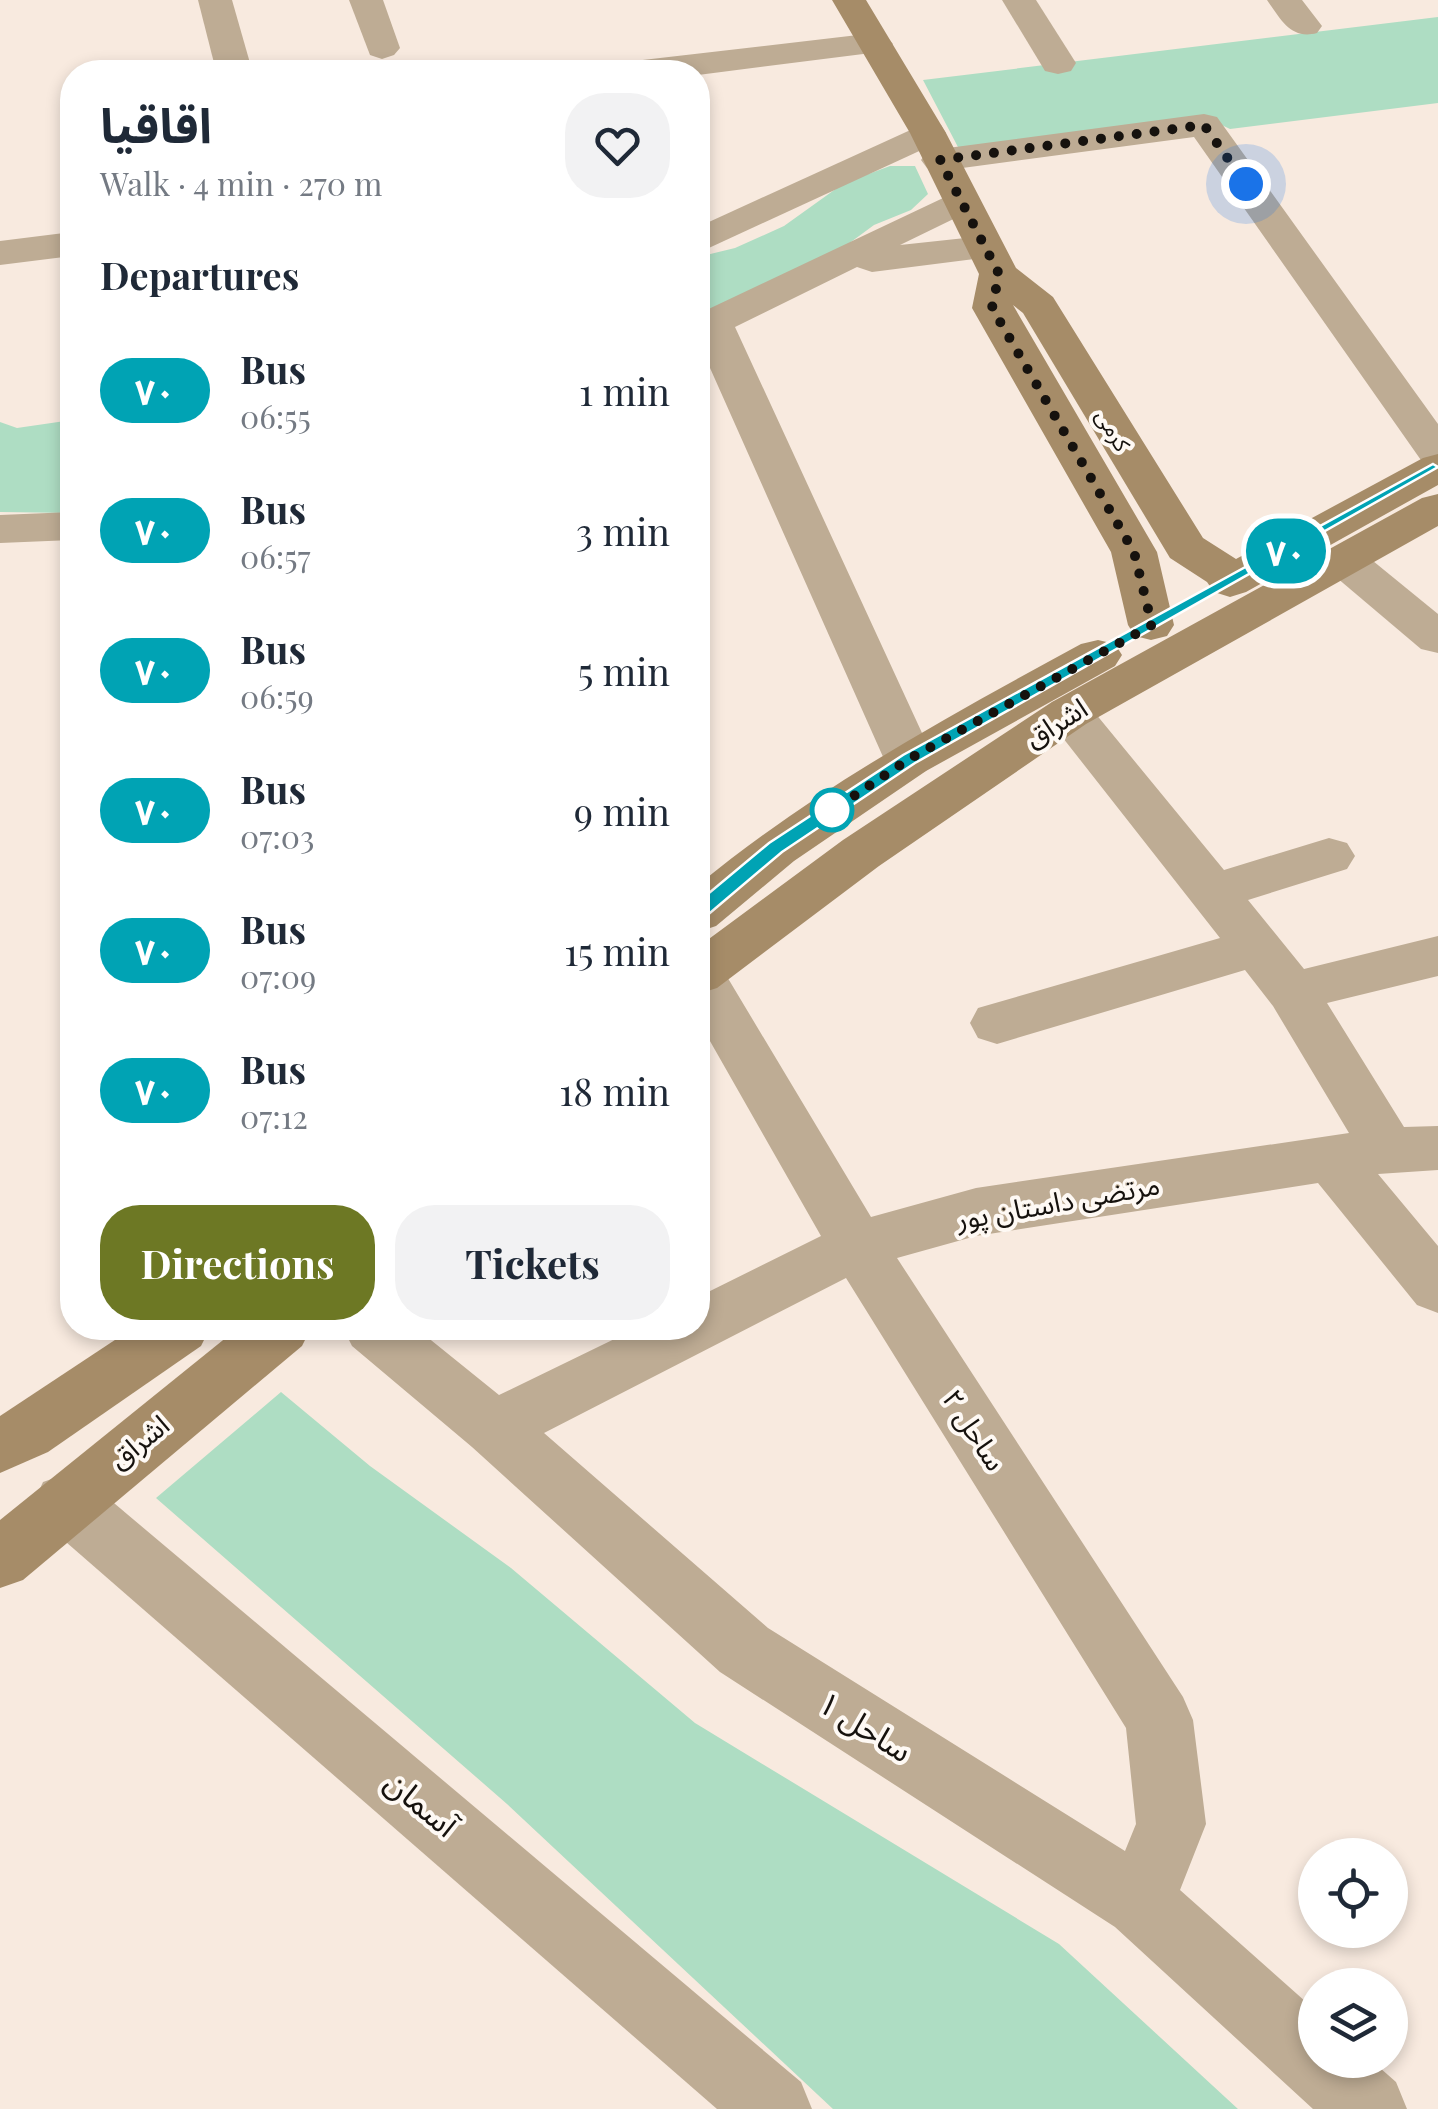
<!DOCTYPE html>
<html lang="en">
<head>
<meta charset="utf-8">
<style>
  :root { --surface:#fff; --page:#f2f2f3; --text:#1f2937; --muted:#747a83; --accent:#6d7824 }
  body { margin:0; font-family:"Playfair Display","Noto Sans Arabic",serif; background:var(--page); color:var(--text); height:100vh; display:flex; flex-direction:column; font-size:38px; white-space:nowrap }
  * { box-sizing:border-box; margin:0 }
  p { font-size:32px; color:var(--muted) }
  .icon { flex:none; width:55px; height:55px; fill:none; stroke:currentColor; stroke-width:2; stroke-linecap:round; stroke-linejoin:round }
  .map { position:relative; flex:1; overflow:hidden }
  .details { position:absolute; left:60px; top:60px; width:650px; height:1280px; display:flex; flex-direction:column; background:var(--surface); border-radius:40px; box-shadow:0 5px 15px #0003 }
  .details>* { flex:none }
  .badge { padding:0 20px; border-radius:32px; font-size:35px; line-height:65px }
  .buttons { position:absolute; left:1298px; top:1838px; display:grid; gap:20px }
  .buttons a { display:grid; place-items:center; width:110px; height:110px; border-radius:50%; background:var(--surface); box-shadow:0 5px 15px #0003; font-size:50px }
  .you { position:absolute; width:50px; height:50px; margin:-25px; border:8px solid #fff; border-radius:50%; background:#1a73e8; box-shadow:0 0 0 15px #1a73e833 }
  .map>.badge { position:absolute; translate:-50% -50%; box-shadow:0 0 0 5px #fff }
  h2 { padding:0 40px; font-size:38px; line-height:90px }
  .round { display:grid; place-items:center; flex:none; width:105px; height:105px; border-radius:40px; background:var(--page) }
  .head { display:flex; align-items:center; justify-content:space-between; height:170px; padding:0 40px }
  h1 { font-size:48px; font-weight:700; line-height:75px }
  .cta { display:flex; gap:20px; margin-top:auto; padding:20px 40px }
  .cta a { flex:1; height:115px; border-radius:40px; background:var(--accent); color:#fff; font-size:40px; font-weight:700; line-height:115px; text-align:center }
  .cta a+a { background:var(--page); color:var(--text) }
  ul { padding:0; list-style:none }
  li { display:flex; align-items:center; gap:30px; height:140px; padding:0 40px }
  li div { flex:1 }
  li b { display:block; font-size:38px }
  li em { font-style:normal }
  li .badge { min-width:110px; font-weight:700; text-align:center }
  .map>svg:first-child { display:block }
</style>
</head>
<body>
<div class="map">
<svg width="1438" height="2109" viewBox="0 0 1438 2109">
  <rect width="100%" height="100%" fill="#f8eadf"/>
  <!-- green -->
  <g fill="#aeddc3">
    <path d="M1438,17v86l-208,26 -21,-10 -250,30 -36,-69z"/>
    <path d="M890,166h25l13,28 -17,16 -37,15 -34,25 -142,65v-58l37,-9 49,-22 60,-43z"/>
    <path d="M72,420v93l-72,-1v-90l17,6z"/>
    <path d="M281,1392l89,74 141,102 184,155 364,221 179,165h-405l-326,-305 -351,-306z"/>
  </g>
  <g fill="none" stroke-linecap="round" stroke-linejoin="round">
    <!-- street -->
    <g fill="#beac94" fill-rule="evenodd">
      <path d="M198,0h34l18,63 -5,8h-26l-5,-8z"/>
      <path d="M349,0h34l17,48 -6,7 -12,4 -12,-4z"/>
      <path d="M1002,0h34l40,63 -5,8 -13,3 -13,-3z"/>
      <path d="M1267,0h35l20,26 -5,7c-26,7 -36,-13 -50,-33z"/>
      <path d="M875,33l12,4 6,7 -6,7 -189,24 -82,-3 5,-8 13,-3z"/>
      <path d="M1204,114l13,3 221,307v43l-15,-4 -229,-326 -254,34 -13,-3 -6,-8 6,-8 13,-3z"/>
      <path d="M928,122l13,3 5,8 -5,8 -243,112v-26z"/>
      <path d="M960,190l14,3 5,8 -5,8 -74,36 84,-9 14,4 6,8 -6,8 -126,16 -15,-5 -122,60 199,432 -8,12 -17,5 -17,-5 -8,-12 -186,-418v-27z"/>
      <path d="M72,232v24l-72,9v-24z"/>
      <path d="M72,512v28l-72,3v-28z"/>
      <path d="M1346,548l16,4 76,62v39l-17,-4 -91,-77 -7,-10 7,-10z"/>
      <path d="M1069,697l17,5 138,168 105,-32 18,5 8,13 -8,13 -99,31 56,69 134,-33v40l-111,27 77,124 34,-1v44l-60,4 60,72v67l-21,-8 -99,-122 -342,53 -79,22 286,439 10,23 13,104 -26,66 135,120v50h56l25,22 11,27h-94l-198,-182 -395,-255 -248,-225 -120,-101 -9,-18h73l83,67 138,-67h61v-31l123,-61 -123,-216v-66l19,6 154,257 105,-29 373,-55 -76,-127 -28,-36 -248,74 -19,-6 -8,-15 8,-15 242,-70 -168,-214 -7,-11 7,-11zM846,1278l280,450 10,96 -11,27 -357,-223 -224,-195z"/>
      <path d="M66,1474l23,8 712,600 11,27h-95l-674,-587 -9,-20 9,-20z"/>
    </g>
    <!-- secondary -->
    <g fill="#a68c68" fill-rule="evenodd">
      <path d="M832,0h34l80,133 70,135 37,29 150,241 33,21 187,-101 15,-4v31l-192,107 -16,5 -16,-5 -7,-10 -37,-24 -147,-245 -10,-8 144,247 17,73 -7,11 -16,4 -16,-4 -7,-11 -17,-73 -139,-244 7,-34 -69,-141z"/>
      <path d="M1438,494v32l-352,198 -207,142 -162,122 -19,6v-47l145,-107 209,-138 370,-204z"/>
      <path d="M1098,640l17,4 7,11 -7,11 -189,105 -132,90 -78,65 -18,6v-47c118,-97 249,-168 383,-241z"/>
      <path d="M133,1328h77l-9,18 -153,106 -48,21v-57z"/>
      <path d="M238,1328h73l-9,18 -279,234 -23,8v-68z"/>
    </g>
  </g>
  <!-- line -->
  <path fill="#00a3b4" stroke="#fff" stroke-width="2.5" d="M1433,464l5,3 -523,296 -133,89 -78,66h-13v-10l78,-65 134,-88z"/>
  <g fill="none" stroke-linecap="round" stroke-linejoin="round">
    <!-- walk -->
    <path stroke="#16120e" stroke-width="10" stroke-dasharray="0 18" d="M832,810l-11,8 88,-59 243,-134 -18,-73 -142,-244 7,-34 -59,-114 264,-35 42,59"/>
  </g>
  <!-- markers -->
  <circle fill="#fff" stroke="#00a3b4" stroke-width="5" cx="832" cy="810" r="20"/>
  <g text-anchor="middle" stroke-width="8" stroke-linejoin="round" paint-order="stroke">
    <!-- far-street labels -->
    <g font-size="22" fill="#16120e" stroke="#fef9f4">
      <text transform="translate(1113 430) rotate(59)" y="8">کرمی</text>
    </g>
    <!-- street labels -->
    <g font-size="28" fill="#16120e" stroke="#fef9f4">
      <text transform="translate(1056 723) rotate(-32)" y="10">اشراق</text>
      <text transform="translate(1058 1202) rotate(-10)" y="10">مرتضی داستان پور</text>
      <text transform="translate(974 1430) rotate(57)" y="10">ساحل ۲</text>
      <text transform="translate(139 1442) rotate(-39)" y="10">اشراق</text>
    </g>
    <!-- near-street labels -->
    <g font-size="32" fill="#16120e" stroke="#fef9f4">
      <text transform="translate(865 1727) rotate(32)" y="11">ساحل ۱</text>
      <text transform="translate(421 1804) rotate(40)" y="11">آسمان</text>
    </g>
  </g>
</svg>
<div class="buttons">
<a><svg class="icon" aria-label="locate" viewBox="0 0 24 24"><circle cx="12" cy="12" r="6"/><path d="M12 2v4M12 18v4M2 12h4M18 12h4"/></svg></a>
<a><svg class="icon" aria-label="layers" viewBox="0 0 24 24"><path d="M12 4l9 5-9 5-9-5zM3 14l9 5 9-5"/></svg></a>
</div>
<div class="you" style="left:1246px;top:184px"></div>
<b class="badge" style="left:1286px;top:551px;background:#00a3b4;color:#fff">۷۰</b>
<section class="details">
<div class="head"><div><h1>اقاقیا</h1><p>Walk · 4 min · 270 m</p></div><a class="round"><svg class="icon" aria-label="heart" viewBox="0 0 24 24"><path d="M12 20l-8-8c-3-5 5-10 8-4 3-6 11-1 8 4z"/></svg></a></div>
<h2>Departures</h2>
<ul>
<li><span class="badge" style="background:#00a3b4;color:#fff">۷۰</span><div><b>Bus</b><p>06:55</p></div><em>1 min</em></li>
<li><span class="badge" style="background:#00a3b4;color:#fff">۷۰</span><div><b>Bus</b><p>06:57</p></div><em>3 min</em></li>
<li><span class="badge" style="background:#00a3b4;color:#fff">۷۰</span><div><b>Bus</b><p>06:59</p></div><em>5 min</em></li>
<li><span class="badge" style="background:#00a3b4;color:#fff">۷۰</span><div><b>Bus</b><p>07:03</p></div><em>9 min</em></li>
<li><span class="badge" style="background:#00a3b4;color:#fff">۷۰</span><div><b>Bus</b><p>07:09</p></div><em>15 min</em></li>
<li><span class="badge" style="background:#00a3b4;color:#fff">۷۰</span><div><b>Bus</b><p>07:12</p></div><em>18 min</em></li>
</ul>
<div class="cta"><a>Directions</a><a>Tickets</a></div>
</section>
</div>
</body>
</html>
